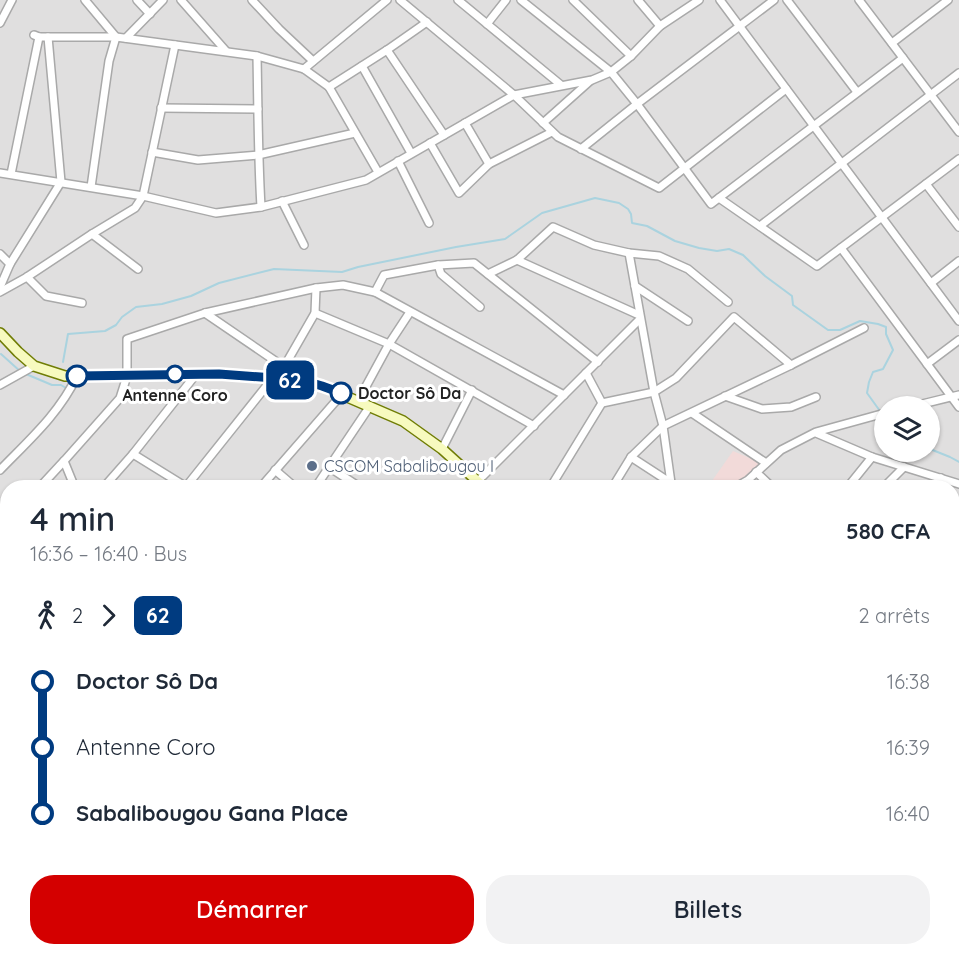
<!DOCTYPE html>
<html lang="fr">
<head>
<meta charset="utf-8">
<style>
  :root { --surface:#fff; --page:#f2f2f3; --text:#1f2937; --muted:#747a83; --accent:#d40000 }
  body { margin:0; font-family:Quicksand,sans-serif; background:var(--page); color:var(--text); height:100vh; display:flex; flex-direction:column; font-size:22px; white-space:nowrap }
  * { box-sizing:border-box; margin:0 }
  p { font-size:20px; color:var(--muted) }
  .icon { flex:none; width:33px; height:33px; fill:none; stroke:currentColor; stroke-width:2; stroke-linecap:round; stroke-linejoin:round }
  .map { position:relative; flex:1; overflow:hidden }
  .panel { position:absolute; left:0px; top:480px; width:960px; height:476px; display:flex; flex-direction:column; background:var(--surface); border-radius:24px 24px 0 0; box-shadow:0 2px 4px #0004 }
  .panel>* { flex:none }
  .badge { padding:0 12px; border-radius:9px; font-size:21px; line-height:39px }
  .controls { position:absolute; left:874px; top:396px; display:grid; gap:12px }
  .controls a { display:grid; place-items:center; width:66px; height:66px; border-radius:50%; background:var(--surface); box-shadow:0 2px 4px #0004; font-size:30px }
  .map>.badge { position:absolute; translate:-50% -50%; box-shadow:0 0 0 3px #fff }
  .legs { display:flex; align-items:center; gap:9px; height:66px; padding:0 30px; font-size:20px }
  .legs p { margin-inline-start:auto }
  .summary { display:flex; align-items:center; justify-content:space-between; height:102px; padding:0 30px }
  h1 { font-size:33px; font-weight:600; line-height:45px }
  .primary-button { display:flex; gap:12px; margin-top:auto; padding:12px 30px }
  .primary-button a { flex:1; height:69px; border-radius:24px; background:var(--accent); color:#fff; font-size:24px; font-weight:600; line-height:69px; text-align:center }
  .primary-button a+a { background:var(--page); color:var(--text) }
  ul { padding:0 30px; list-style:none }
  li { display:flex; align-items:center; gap:21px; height:66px; font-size:22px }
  li i { display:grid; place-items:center; width:9px; height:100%; margin:0 8px; background:currentColor }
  li i::after { content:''; width:15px; height:15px; margin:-8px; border:4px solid; border-radius:50%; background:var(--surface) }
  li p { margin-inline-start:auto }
  li:first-child i { background:linear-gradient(#0000 50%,currentColor 0) }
  li:last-child i { background:linear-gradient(currentColor 50%,#0000 0) }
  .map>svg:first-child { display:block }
</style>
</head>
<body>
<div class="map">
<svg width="959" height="955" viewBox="0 0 959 955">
  <rect width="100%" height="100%" fill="#f2efe9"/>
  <!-- residential -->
  <path fill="#e0dfdf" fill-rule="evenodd" d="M0,0h959v955h-959zM885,406h45v46h-45zM8,488h944v460h-944z"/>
  <!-- commercial -->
  <path fill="#f2dad9" d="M733,451l26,11 -6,25 -46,1z"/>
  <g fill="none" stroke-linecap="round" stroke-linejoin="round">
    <!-- stream -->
    <g stroke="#aad3df" stroke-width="2">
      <path d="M1,354l20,18"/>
      <path d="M63,362l5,-28 37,-3 11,-6 6,-8 14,-10 26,-3 29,-8 28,-13 55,-14 68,3 16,-5 98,-20 49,-8 37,-26 53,-15 24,5 9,6 3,5 1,9 15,3 28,15 24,7 18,3 12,-2 14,6 22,21 27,20 1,9 35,25h12l20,-9 18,3 8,3v7l7,16 -10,19 -10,3 -4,10 -2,11 18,25"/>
      <path d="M26,374l26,11h9l5,3v2"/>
      <path d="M930,449l20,8 9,5"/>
    </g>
    <!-- street casing -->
    <g stroke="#a9a9a9" stroke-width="10">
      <g id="street">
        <path d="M85,0l31,37 -7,24 -18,126"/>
        <path d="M137,0l13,14"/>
        <path d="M181,0l45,51"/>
        <path d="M252,0l27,29 34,32"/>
        <path d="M400,0l114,95 44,42 101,51 127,-99"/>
        <path d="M458,0l103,85"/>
        <path d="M521,0l90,72 26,32 74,100 192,-146"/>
        <path d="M573,0l58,56"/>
        <path d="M638,0l22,26"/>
        <path d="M720,0l239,321"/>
        <path d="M787,0l70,92"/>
        <path d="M859,0l100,132"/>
        <path d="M0,23l12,-23"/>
        <path d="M487,24l19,-24"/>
        <path d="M34,35l5,2h77l141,19 47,13 25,18 49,85"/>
        <path d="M126,38l37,-38"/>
        <path d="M892,43l56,-43"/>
        <path d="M387,50l57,85"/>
        <path d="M257,56c1,50 1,100 4,151"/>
        <path d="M362,66l49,87"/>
        <path d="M304,69l83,-69"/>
        <path d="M329,87l58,-37 40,-28"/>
        <path d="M161,108l97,1"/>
        <path d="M465,123l24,41"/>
        <path d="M543,123l47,-42"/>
        <path d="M430,143l29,50 30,-29 63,-32"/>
        <path d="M581,149l56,-45 137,-104"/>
        <path d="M152,152l46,8 60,-5 97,-22"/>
        <path d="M398,161l31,62"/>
        <path d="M0,173l143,23 73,17 45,-6 105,-27 148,-85 78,-15 19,-8 20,-16 29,-30 39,-26"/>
        <path d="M11,174l28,-137"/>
        <path d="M926,184l33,43"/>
        <path d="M719,198l98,68 142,-107"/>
        <path d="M282,201l22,44"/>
        <path d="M760,226l199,-153"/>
        <path d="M92,234l46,35"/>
        <path d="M841,248l118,159"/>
        <path d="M629,253l25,139 9,34 8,57 5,5"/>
        <path d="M0,254l10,10"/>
        <path d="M517,260l122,55"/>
        <path d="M438,265l3,9 39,33"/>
        <path d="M488,274l29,-14 36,-33 41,18 35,8 30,3 29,13 40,33"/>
        <path d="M27,277l19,19 36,7"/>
        <path d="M931,283l28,-22"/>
        <path d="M635,286l53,35"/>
        <path d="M0,287l10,-23 51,-82 -13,-145"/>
        <path d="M0,292l27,-15 65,-43 43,-26 8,-12 32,-151"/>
        <path d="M375,292l9,-17 54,-10 36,-2 124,99"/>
        <path d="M205,313l79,54"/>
        <path d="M315,313l74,31 145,82"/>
        <path d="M927,364l32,-24"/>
        <path d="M586,373l16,30"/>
        <path d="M0,385l34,-19"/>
        <path d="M725,396l37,13 29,-2 25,-10"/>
        <path d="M358,401l31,-57 21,-32"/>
        <path d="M914,406l45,-11"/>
        <path d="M692,413l74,50"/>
        <path d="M816,433l56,24"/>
        <path d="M442,449l30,-59"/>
        <path d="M133,454l55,34"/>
        <path d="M631,457l40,26"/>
        <path d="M329,467l32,21"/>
        <path d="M0,470c28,-29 59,-56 77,-94"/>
        <path d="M275,470l21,18"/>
        <path d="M756,472l17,16"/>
        <path d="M478,481l162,-162"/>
        <path d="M39,488l25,-27"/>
        <path d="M75,488l-11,-27 56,-63 7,-22v-37l78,-26 111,-25 27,-3 32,7 189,103"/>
        <path d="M103,488l30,-34 64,-81"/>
        <path d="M185,488l87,-109 12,-12 31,-54 1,-25"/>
        <path d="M260,488l82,-94"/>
        <path d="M315,488l55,-82"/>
        <path d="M550,488l52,-85 52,-11 22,-14 58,-61 57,48"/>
        <path d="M612,488l19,-31 32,-31 128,-61 73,-37"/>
        <path d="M734,488l14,-8 33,-30 35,-18 69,-19"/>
        <path d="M847,488l25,-31 87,27"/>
        <path d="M883,488l21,-21"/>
        <path d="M932,488l9,-10"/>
        <path d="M0,519l8,10"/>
        <path d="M952,527l7,8"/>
        <path d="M952,612l7,-6"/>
        <path d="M0,622l8,7"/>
        <path d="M952,662l7,-5"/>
        <path d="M0,666l8,-16"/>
        <path d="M952,702l7,6"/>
        <path d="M952,724l7,-7"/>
        <path d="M3,737l5,13"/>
        <path d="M952,757l7,7"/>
        <path d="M952,803l7,5"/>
        <path d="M0,808l8,6"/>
        <path d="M0,841l8,-8"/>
        <path d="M0,852l8,8"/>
        <path d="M952,873l7,4"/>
        <path d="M0,910l8,7"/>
        <path d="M0,939l8,6"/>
        <path d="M11,948l7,7"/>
        <path d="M53,948l14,7"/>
        <path d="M168,948l12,7"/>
        <path d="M348,948l21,7"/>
        <path d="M499,948l12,7"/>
        <path d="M589,948l14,7"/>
        <path d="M674,948l19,7"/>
        <path d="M792,948l8,7"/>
        <path d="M35,955l5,-7"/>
        <path d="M117,955l3,-7"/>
        <path d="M215,955l4,-7"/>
        <path d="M269,955l4,-7"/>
        <path d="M375,955l2,-7"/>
        <path d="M406,955l4,-7"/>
        <path d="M473,955l3,-7"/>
        <path d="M533,955l4,-7"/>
        <path d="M654,955l4,-7"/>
        <path d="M711,955l4,-7"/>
        <path d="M753,955l7,-7"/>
        <path d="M822,955l4,-7"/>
        <path d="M871,955l2,-7"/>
        <path d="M933,955l6,-7"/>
        <path d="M958,955l1,-1"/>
      </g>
    </g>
    <!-- secondary casing -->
    <g stroke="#707d05" stroke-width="12">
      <g id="secondary">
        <path d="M0,333l18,19 16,14 31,10 154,-2 83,6 20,6 81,35 39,28 43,39"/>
        <path d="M940,948l7,7"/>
      </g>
    </g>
    <!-- street -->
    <use href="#street" stroke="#fff" stroke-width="7"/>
    <!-- secondary -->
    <use href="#secondary" stroke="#f7fabf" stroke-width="9"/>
  </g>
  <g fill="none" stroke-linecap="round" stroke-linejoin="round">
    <!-- line-1 casing -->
    <g stroke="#fff" stroke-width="14">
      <path id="line-1" d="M77,376l142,-2 83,6 20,6 19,7"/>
    </g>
    <!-- line-1 -->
    <use href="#line-1" stroke="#003b80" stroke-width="9"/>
  </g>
  <!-- markers -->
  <g fill="#fff" stroke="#003b80" stroke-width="3">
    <circle cx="175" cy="374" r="8"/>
    <circle cx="77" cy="376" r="10"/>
    <circle cx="341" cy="393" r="10"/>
  </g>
  <circle fill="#5c6f8a" stroke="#fff" stroke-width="2" cx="312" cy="466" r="6"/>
  <g text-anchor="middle" stroke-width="6" stroke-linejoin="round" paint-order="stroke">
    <!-- stop labels -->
    <g font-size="16" font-weight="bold" fill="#222" stroke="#fff" text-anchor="start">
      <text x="358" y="399">Doctor Sô Da</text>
      <text x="175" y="401" text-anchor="middle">Antenne Coro</text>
    </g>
    <!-- service labels -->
    <g font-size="16" fill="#4e5e75" stroke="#fff" text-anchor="start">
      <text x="324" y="472">CSCOM Sabalibougou I</text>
    </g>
  </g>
</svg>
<div class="controls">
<a><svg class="icon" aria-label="layers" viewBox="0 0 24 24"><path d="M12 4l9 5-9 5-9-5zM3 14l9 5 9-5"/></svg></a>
</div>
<b class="badge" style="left:290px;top:380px;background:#003b80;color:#fff">62</b>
<section class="panel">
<div class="summary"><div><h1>4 min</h1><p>16:36 – 16:40 · Bus</p></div><b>580 CFA</b></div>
<div class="legs"><svg class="icon" aria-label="walk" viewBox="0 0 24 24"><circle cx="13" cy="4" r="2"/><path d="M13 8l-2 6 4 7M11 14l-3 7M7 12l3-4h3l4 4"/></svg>2<svg class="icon" aria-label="forward" viewBox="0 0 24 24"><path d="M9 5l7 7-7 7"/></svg><b class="badge" style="background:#003b80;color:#fff">62</b><p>2 arrêts</p></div>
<ul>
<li><i style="color:#003b80"></i><b>Doctor Sô Da</b><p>16:38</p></li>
<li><i style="color:#003b80"></i><span>Antenne Coro</span><p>16:39</p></li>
<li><i style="color:#003b80"></i><b>Sabalibougou Gana Place</b><p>16:40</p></li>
</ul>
<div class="primary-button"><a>Démarrer</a><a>Billets</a></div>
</section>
</div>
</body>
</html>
